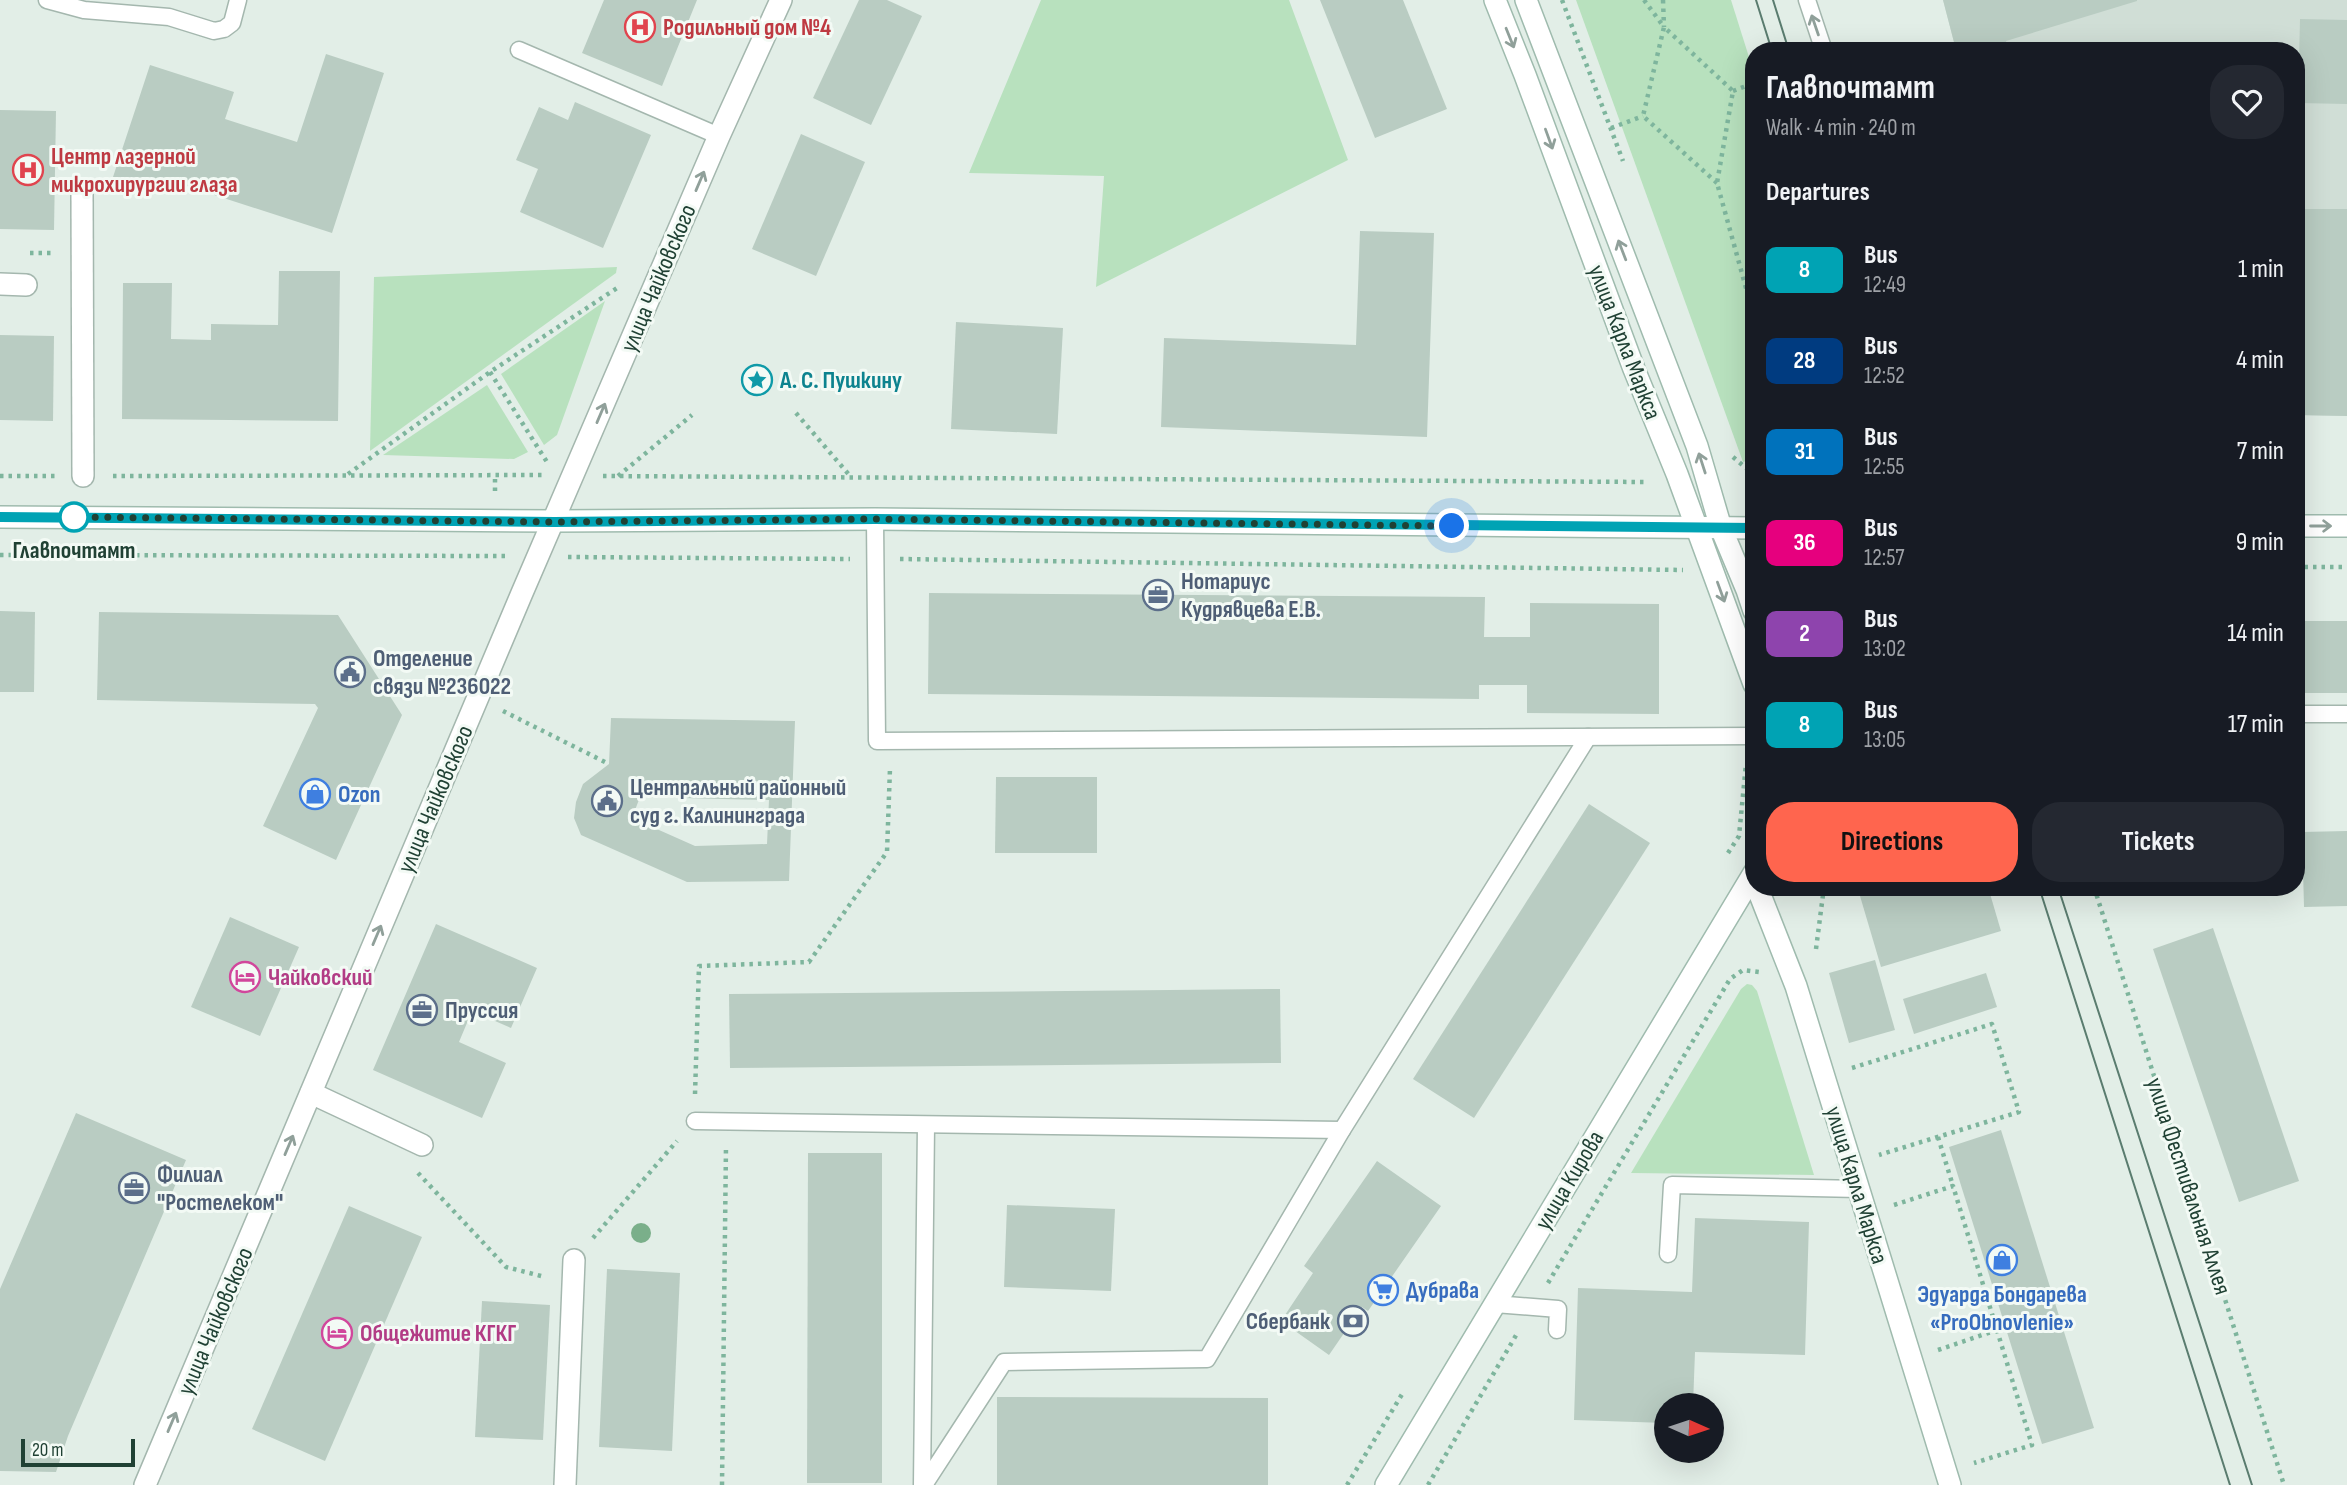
<!DOCTYPE html>
<html lang="en">
<head>
<meta charset="utf-8">
<style>
  :root { --surface:#171b24; --page:#242831; --text:#f1f3f6; --muted:#9ea1a6; --accent:#ff654e }
  body { margin:0; font-family:"Sofia Sans Condensed",sans-serif; background:var(--page); color:var(--text); height:100vh; display:flex; flex-direction:column; font-size:26px; white-space:nowrap }
  * { box-sizing:border-box; margin:0 }
  p { font-size:23px; color:var(--muted) }
  .icon { flex:none; width:38px; height:38px; fill:none; stroke:currentColor; stroke-width:2; stroke-linecap:round; stroke-linejoin:round }
  .map { position:relative; flex:1; overflow:hidden }
  .panel { position:absolute; left:1745px; top:42px; width:560px; height:854px; display:flex; flex-direction:column; background:var(--surface); border-radius:28px; box-shadow:0 7px 28px #0002 }
  .panel>* { flex:none }
  .badge { padding:0 14px; border-radius:10px; font-size:24px; line-height:46px }
  .needle { width:46px; rotate:93deg }
  .tools { position:absolute; left:1654px; top:1393px; display:grid; gap:14px }
  .tools a { display:grid; place-items:center; width:70px; height:70px; border-radius:50%; background:var(--surface); box-shadow:0 7px 28px #0002; font-size:35px }
  .scale { position:absolute; left:21px; bottom:18px; width:114px; box-sizing:border-box; padding-left:7px; border:4px solid #204134; border-top:0; font-size:19px; line-height:24px; white-space:nowrap; color:#204134; -webkit-text-stroke:5px #f3faf5; paint-order:stroke }
  .you { position:absolute; width:35px; height:35px; margin:-18px; border:5px solid #fff; border-radius:50%; background:#1a73e8; box-shadow:0 0 0 10px #1a73e833 }
  .map>.badge { position:absolute; translate:-50% -50%; box-shadow:0 0 0 4px #fff }
  h2 { padding:0 21px; font-size:26px; line-height:63px }
  .round { display:grid; place-items:center; flex:none; width:74px; height:74px; border-radius:28px; background:var(--page) }
  .summary { display:flex; align-items:center; justify-content:space-between; height:119px; padding:0 21px }
  h1 { font-size:33px; font-weight:700; line-height:52px }
  .cta { display:flex; gap:14px; margin-top:auto; padding:14px 21px }
  .cta a { flex:1; height:80px; border-radius:28px; background:var(--accent); color:#111; font-size:28px; font-weight:700; line-height:80px; text-align:center }
  .cta a+a { background:var(--page); color:var(--text) }
  ul { padding:0; list-style:none }
  li { display:flex; align-items:center; gap:21px; height:91px; padding:0 21px }
  li div { flex:1 }
  li b { display:block; font-size:26px }
  li em { font-style:normal }
  li .badge { min-width:77px; font-weight:700; text-align:center }
  .map>svg:first-child { display:block }
</style>
</head>
<body>
<div class="map">
<svg width="2347" height="1485" viewBox="0 0 2347 1485">
  <rect width="100%" height="100%" fill="#e2eee7"/>
  <!-- built -->
  <path fill="#d0ded6" d="M1943,0h404v416l-51,-1v-364h-360l19,-5z"/>
  <!-- green -->
  <g fill="#b8e1be">
    <path d="M1041,0h248l59,160 -252,127 8,-111 -135,-3z"/>
    <path d="M1576,0h155l23,73 -1,386 -10,3z"/>
    <path d="M617,267l-1,6 -246,178 4,-174z"/>
    <path d="M605,301l-48,134 -13,10 -43,-71z"/>
    <path d="M487,385l41,67 -14,7 -131,-4z"/>
    <path d="M1747,984l5,1 5,6 57,184 -183,-2 110,-184z"/>
  </g>
  <!-- building -->
  <g fill="#b9ccc2" fill-rule="evenodd">
    <path d="M604,0h93l-35,86 -80,-33z"/>
    <path d="M859,0h28l35,16 -51,109 -58,-27z"/>
    <path d="M1320,0h83l44,109 -72,29z"/>
    <path d="M1943,0h194v1l-131,40 3,10h-69l15,-5z"/>
    <path d="M2300,19l47,1v84l-49,-1z"/>
    <path d="M326,54l58,19 -52,160 -164,-53 -5,13 -50,-16 37,-112 84,27 -9,27 72,23z"/>
    <path d="M575,102l76,33 -48,113 -83,-36 18,-43 -22,-9 23,-53 29,13z"/>
    <path d="M0,110l56,1 -2,119 -54,-1z"/>
    <path d="M801,134l64,28 -49,114 -64,-27z"/>
    <path d="M2296,209h51v207l-51,-1z"/>
    <path d="M1360,231l74,2 -7,204 -266,-10 3,-89 192,7z"/>
    <path d="M279,271h61l-2,150 -216,-2 1,-136h49l-1,56 40,1v-16l67,1z"/>
    <path d="M956,322l107,6 -6,106 -106,-5z"/>
    <path d="M0,335l54,1 -1,85 -53,-1z"/>
    <path d="M929,593l556,4 -1,40h46v-34l129,1v110l-132,-1v-28h-48v14l-551,-5z"/>
    <path d="M0,611l35,1 -1,80h-34z"/>
    <path d="M99,612l239,3 64,100 -66,145 -73,-34 55,-118 -3,-4 -218,-4z"/>
    <rect x="2296" y="621" width="51" height="72"/>
    <path d="M611,718l184,3 -6,160 -102,1 -106,-47 -7,-17 2,-16 7,-18 26,-20zM640,797l129,3 -2,44 -72,2 -63,-28z"/>
    <path d="M996,777h101v76h-102z"/>
    <path d="M1589,804l61,39 -176,275 -61,-39z"/>
    <path d="M2347,831v75l-43,1 -2,-75z"/>
    <path d="M1890,887h98l13,44 -120,36 -21,-71z"/>
    <path d="M230,917l69,30 -39,89 -69,-29z"/>
    <path d="M436,924l101,44 -26,60 -39,-17 -13,31 47,21 -24,55 -109,-48z"/>
    <path d="M2213,928l86,253 -60,21 -86,-253z"/>
    <path d="M1875,960l20,70 -46,13 -20,-70z"/>
    <path d="M1986,973l11,34 -83,27 -11,-35z"/>
    <path d="M1280,989l1,74 -551,5 -1,-74z"/>
    <path d="M76,1113l110,47 -118,276 -12,36 -56,-1v-182z"/>
    <path d="M2001,1130l93,298 -52,16 -93,-297z"/>
    <path d="M808,1153h74v330h-75z"/>
    <path d="M1377,1161l64,45 -73,105 -6,-4 -33,48 -48,-34 32,-48 -9,-7z"/>
    <path d="M1007,1205l108,4 -4,82 -107,-4z"/>
    <path d="M349,1206l73,31 -97,224 -73,-32z"/>
    <path d="M1695,1218l114,4 -4,133 -110,-3 -2,53h-27v18l-92,-3 4,-132 114,4z"/>
    <path d="M607,1269l73,4 -8,178 -73,-4z"/>
    <path d="M482,1301l68,4 -7,135 -68,-3z"/>
    <path d="M997,1397l271,1v87h-271z"/>
  </g>
  <g fill="none" stroke-linecap="round" stroke-linejoin="round">
    <!-- service casing -->
    <g stroke="#a4b7ae" stroke-width="19">
      <g id="service">
        <path d="M47,0l37,10 85,7 45,14 10,-2 8,-6 6,-23"/>
        <path d="M1807,0l17,51"/>
        <path d="M519,50l200,86"/>
        <path d="M875,519l2,222 877,-5"/>
        <path d="M2296,714h51"/>
        <path d="M695,1121l647,9"/>
        <path d="M1668,1254l4,-69 187,4"/>
        <path d="M1495,1304l63,5 -1,21"/>
        <path d="M922,1485l4,-360"/>
        <path d="M924,1485l80,-123 203,-3 135,-229 246,-393"/>
      </g>
    </g>
    <!-- minor casing -->
    <g stroke="#a4b7ae" stroke-width="24">
      <g id="minor">
        <path d="M82,191l1,285"/>
        <path d="M0,284l26,1"/>
        <path d="M311,1093l111,52"/>
        <path d="M565,1485l9,-225"/>
      </g>
    </g>
    <!-- tertiary casing -->
    <g stroke="#a4b7ae" stroke-width="24">
      <path id="tertiary" d="M145,1485l377,-892 197,-457 62,-136"/>
    </g>
    <!-- secondary casing -->
    <g stroke="#9fbbae" stroke-width="24">
      <g id="secondary">
        <path d="M1495,0l30,75 109,294 43,105 77,210"/>
        <path d="M1526,0l171,446 24,82 26,62 7,21"/>
        <path d="M0,517l554,4 321,-2 879,9"/>
        <path d="M2296,526h51"/>
        <path d="M1757,887l39,99 154,499"/>
        <path d="M1386,1485l368,-612"/>
      </g>
    </g>
    <!-- path -->
    <g stroke="#7eb59d" stroke-width="4.5" stroke-dasharray="3.5 5" stroke-linecap="butt">
      <path d="M1562,0l61,161"/>
      <path d="M1644,0l20,27"/>
      <path d="M1663,0l1,27"/>
      <path d="M1733,91l21,-8"/>
      <path d="M1611,128l32,-12"/>
      <path d="M1717,183l-74,-67 21,-89 69,64 -16,92 37,134"/>
      <path d="M30,253h23"/>
      <path d="M490,372l57,90"/>
      <path d="M796,413l55,64"/>
      <path d="M1733,457l21,18"/>
      <path d="M348,474l142,-102 130,-86"/>
      <path d="M0,476h55"/>
      <path d="M113,476l429,-1"/>
      <path d="M603,476l1045,6"/>
      <path d="M618,476l74,-61"/>
      <path d="M495,491v-17"/>
      <path d="M0,555l507,1"/>
      <path d="M568,557l282,2"/>
      <path d="M900,559l783,11"/>
      <path d="M2296,567h51"/>
      <path d="M503,711l106,53"/>
      <path d="M1728,853l11,-17 7,-72"/>
      <path d="M2094,887l190,598"/>
      <path d="M1816,949l8,-62"/>
      <path d="M1852,1068l140,-44 27,88 -140,43"/>
      <path d="M695,1094l4,-128 110,-4 78,-110 3,-84"/>
      <path d="M1938,1137l15,49"/>
      <path d="M418,1173l88,94 39,10"/>
      <path d="M1894,1205l59,-19 79,259 -58,18"/>
      <path d="M593,1238l84,-97"/>
      <path d="M1548,1283l182,-304 13,-9 16,2"/>
      <path d="M1938,1350l59,-20"/>
      <path d="M722,1485l4,-339"/>
      <path d="M1347,1485l57,-94"/>
      <path d="M1428,1485l90,-153"/>
    </g>
    <!-- service -->
    <use href="#service" stroke="#fff" stroke-width="16"/>
    <!-- minor -->
    <use href="#minor" stroke="#fff" stroke-width="21"/>
    <!-- tertiary -->
    <use href="#tertiary" stroke="#fff" stroke-width="21"/>
    <!-- secondary -->
    <use href="#secondary" stroke="#fff" stroke-width="21"/>
    <!-- tram -->
    <g stroke="#5a7c6f" stroke-width="2">
      <path d="M1756,0l16,51"/>
      <path d="M1773,0l16,51"/>
      <path d="M2039,887l191,598"/>
      <path d="M2058,887l194,598"/>
    </g>
  </g>
  <!-- trees -->
  <circle fill="#7aaf8a" cx="641" cy="1233" r="10"/>
  <!-- one-way arrows -->
  <defs><path id="oneway-shaft" d="M-6 0H5M1.5-3L5.5 0L1.5 3" fill="none" stroke-width="1.6" stroke-linecap="round" stroke-linejoin="round" transform="scale(1.75)"/></defs>
  <g stroke="#90a09a">
    <use href="#oneway-shaft" transform="translate(1815 25) rotate(-109)"/>
    <use href="#oneway-shaft" transform="translate(1510 38) rotate(68)"/>
    <use href="#oneway-shaft" transform="translate(1549 139) rotate(70)"/>
    <use href="#oneway-shaft" transform="translate(700 181) rotate(-67)"/>
    <use href="#oneway-shaft" transform="translate(1622 250) rotate(-111)"/>
    <use href="#oneway-shaft" transform="translate(601 413) rotate(-67)"/>
    <use href="#oneway-shaft" transform="translate(1702 463) rotate(-108)"/>
    <use href="#oneway-shaft" transform="translate(2321 526)"/>
    <use href="#oneway-shaft" transform="translate(1721 592) rotate(70)"/>
    <use href="#oneway-shaft" transform="translate(377 935) rotate(-67)"/>
    <use href="#oneway-shaft" transform="translate(289 1145) rotate(-67)"/>
    <use href="#oneway-shaft" transform="translate(172 1422) rotate(-67)"/>
  </g>
  <g fill="none" stroke-linecap="round" stroke-linejoin="round">
    <!-- line casing -->
    <g stroke="#fff" stroke-width="16">
      <path id="line" d="M0,517l554,5 321,-3 879,9"/>
    </g>
    <!-- line -->
    <use href="#line" stroke="#00a3b4" stroke-width="10"/>
    <!-- walk -->
    <path stroke="#204134" stroke-width="7" stroke-dasharray="0 12.6" d="M74,517h-2l482,5 321,-3 577,7"/>
  </g>
  <!-- icons -->
  <defs>
    <g id="hospital-ring" transform="scale(1.575)"><circle r="9.5" fill="#f3faf5" stroke="#e0444e" stroke-width="1.5"/><path d="M-5-5h3v3.5h4V-5h3V5h-3V1.5h-4V5h-3Z" fill="#e0444e"/></g>
    <g id="sight-ring" transform="scale(1.575)"><circle r="9.5" fill="#f3faf5" stroke="#0f9aa8" stroke-width="1.5"/><path d="M0-6L1.8-2.2L6-1.7L2.9 1.2L3.7 5.4L0 3.3L-3.7 5.4L-2.9 1.2L-6-1.7L-1.8-2.2Z" fill="#0f9aa8"/></g>
    <g id="office-ring" transform="scale(1.575)"><circle r="9.5" fill="#f3faf5" stroke="#5c6f8a" stroke-width="1.5"/><path d="M-6-3h4V-5.5h4V-3h4V5H-6ZM-1-4.5V-3h2v-1.5ZM-6 0V1H6V0Z" fill="#5c6f8a"/></g>
    <g id="civic-ring" transform="scale(1.575)"><circle r="9.5" fill="#f3faf5" stroke="#5c6f8a" stroke-width="1.5"/><path d="M-.6-6.5H3V-4.5H.6V-3L4-1V1h2V6H-6V1h2V-1L-.6-3ZM-1.2 2.5V6h2.4V2.5Z" fill="#5c6f8a"/></g>
    <g id="shop-ring" transform="scale(1.575)"><circle r="9.5" fill="#f3faf5" stroke="#3f7fe0" stroke-width="1.5"/><path d="M-5-2.5h2.3a2.7 3.5 0 0 1 5.4 0H5L5.5 6h-11ZM-1.5-2.5h3a1.5 2.3 0 0 0-3 0Z" fill="#3f7fe0"/></g>
    <g id="hotel-ring" transform="scale(1.575)"><circle r="9.5" fill="#f3faf5" stroke="#d1479c" stroke-width="1.5"/><path d="M-6-4.5h1.5V1H6V5H4.5V3h-9V5H-6ZM-4 0a1.8 1.8 0 1 1 3.6 0ZM.5 0V-2.5h3Q6-2.5 6 0Z" fill="#d1479c"/></g>
    <g id="supermarket-ring" transform="scale(1.575)"><circle r="9.5" fill="#f3faf5" stroke="#3f7fe0" stroke-width="1.5"/><path d="M-6-5.5h2.5l.6 2H6L4.5 2H-2.5L-4.4-4H-6ZM-1.5 3.2a1.3 1.3 0 1 0 .1 0ZM3 3.2a1.3 1.3 0 1 0 .1 0Z" fill="#3f7fe0"/></g>
    <g id="bank-ring" transform="scale(1.575)"><circle r="9.5" fill="#f3faf5" stroke="#5c6f8a" stroke-width="1.5"/><path d="M-6-4H6V4H-6ZM0-2.3a2.3 2.3 0 1 0 0 4.6a2.3 2.3 0 1 0 0-4.6Z" fill="#5c6f8a"/></g>
  </defs>
  <g fill-rule="evenodd">
    <use href="#hospital-ring" x="640" y="27"/>
    <use href="#hospital-ring" x="28" y="170"/>
    <use href="#sight-ring" x="757" y="380"/>
    <use href="#office-ring" x="1158" y="595"/>
    <use href="#civic-ring" x="350" y="672"/>
    <use href="#shop-ring" x="315" y="794"/>
    <use href="#civic-ring" x="607" y="801"/>
    <use href="#hotel-ring" x="245" y="977"/>
    <use href="#office-ring" x="422" y="1010"/>
    <use href="#office-ring" x="134" y="1188"/>
    <use href="#shop-ring" x="2002" y="1260"/>
    <use href="#supermarket-ring" x="1383" y="1290"/>
    <use href="#bank-ring" x="1353" y="1321"/>
    <use href="#hotel-ring" x="337" y="1333"/>
  </g>
  <!-- markers -->
  <circle fill="#fff" stroke="#00a3b4" stroke-width="3.5" cx="74" cy="517" r="14"/>
  <g text-anchor="middle" stroke-width="6" stroke-linejoin="round" paint-order="stroke">
    <!-- health labels -->
    <g font-size="24" font-weight="bold" fill="#be3a42" stroke="#f3faf5" text-anchor="start">
      <text x="663" y="35">Родильный дом №4</text>
      <text x="51" y="164">Центр лазерной<tspan x="51" dy="28">микрохирургии глаза</tspan></text>
    </g>
    <!-- street labels -->
    <g font-size="24" fill="#204134" stroke="#f3faf5">
      <text transform="translate(658 278) rotate(-67)" y="8">улица Чайковского</text>
      <text transform="translate(1625 342) rotate(69)" y="8">улица Карла Маркса</text>
      <text transform="translate(435 799) rotate(-67)" y="8">улица Чайковского</text>
      <text transform="translate(1569 1180) rotate(-59)" y="8">улица Кирова</text>
      <text transform="translate(1857 1185) rotate(73)" y="8">улица Карла Маркса</text>
      <text transform="translate(2189 1186) rotate(72)" y="8">улица Фестивальная Аллея</text>
      <text transform="translate(215 1321) rotate(-67)" y="8">улица Чайковского</text>
    </g>
    <!-- culture labels -->
    <g font-size="24" font-weight="bold" fill="#0d838f" stroke="#f3faf5" text-anchor="start">
      <text x="780" y="388">А. С. Пушкину</text>
    </g>
    <!-- stop labels -->
    <g font-size="24" font-weight="bold" fill="#204134" stroke="#f3faf5">
      <text x="74" y="558">Главпочтамт</text>
    </g>
    <!-- service labels -->
    <g font-size="24" font-weight="bold" fill="#4e5e75" stroke="#f3faf5" text-anchor="start">
      <text x="1181" y="589">Нотариус<tspan x="1181" dy="28">Кудрявцева Е.В.</tspan></text>
      <text x="373" y="666">Отделение<tspan x="373" dy="28">связи №236022</tspan></text>
      <text x="630" y="795">Центральный районный<tspan x="630" dy="28">суд г. Калининграда</tspan></text>
      <text x="445" y="1018">Пруссия</text>
      <text x="157" y="1182">Филиал<tspan x="157" dy="28">"Ростелеком"</tspan></text>
      <text x="1330" y="1329" text-anchor="end">Сбербанк</text>
    </g>
    <!-- shop labels -->
    <g font-size="24" font-weight="bold" fill="#366cbe" stroke="#f3faf5" text-anchor="start">
      <text x="338" y="802">Ozon</text>
      <text x="1406" y="1298">Дубрава</text>
      <text x="2002" y="1302" text-anchor="middle">Эдуарда Бондарева<tspan x="2002" dy="28">«ProObnovlenie»</tspan></text>
    </g>
    <!-- hotel labels -->
    <g font-size="24" font-weight="bold" fill="#b23c85" stroke="#f3faf5" text-anchor="start">
      <text x="268" y="985">Чайковский</text>
      <text x="360" y="1341">Общежитие КГКГ</text>
    </g>
  </g>
</svg>
<div class="tools">
<a><svg class="needle" viewBox="-14 -14 28 28"><path d="M0-13l5 13h-10z" fill="#e53935"/><path d="M0 13l5-13h-10z" fill="#9ea1a6"/></svg></a>
</div>
<div class="scale">20 m</div>
<div class="you" style="left:1452px;top:526px"></div>
<section class="panel">
<div class="summary"><div><h1>Главпочтамт</h1><p>Walk · 4 min · 240 m</p></div><a class="round"><svg class="icon" aria-label="heart" viewBox="0 0 24 24"><path d="M12 20l-8-8c-3-5 5-10 8-4 3-6 11-1 8 4z"/></svg></a></div>
<h2>Departures</h2>
<ul>
<li><span class="badge" style="background:#00a3b4;color:#fff">8</span><div><b>Bus</b><p>12:49</p></div><em>1 min</em></li>
<li><span class="badge" style="background:#003b80;color:#fff">28</span><div><b>Bus</b><p>12:52</p></div><em>4 min</em></li>
<li><span class="badge" style="background:#0072bc;color:#fff">31</span><div><b>Bus</b><p>12:55</p></div><em>7 min</em></li>
<li><span class="badge" style="background:#e6007e;color:#fff">36</span><div><b>Bus</b><p>12:57</p></div><em>9 min</em></li>
<li><span class="badge" style="background:#8e44ad;color:#fff">2</span><div><b>Bus</b><p>13:02</p></div><em>14 min</em></li>
<li><span class="badge" style="background:#00a3b4;color:#fff">8</span><div><b>Bus</b><p>13:05</p></div><em>17 min</em></li>
</ul>
<div class="cta"><a>Directions</a><a>Tickets</a></div>
</section>
</div>
</body>
</html>
